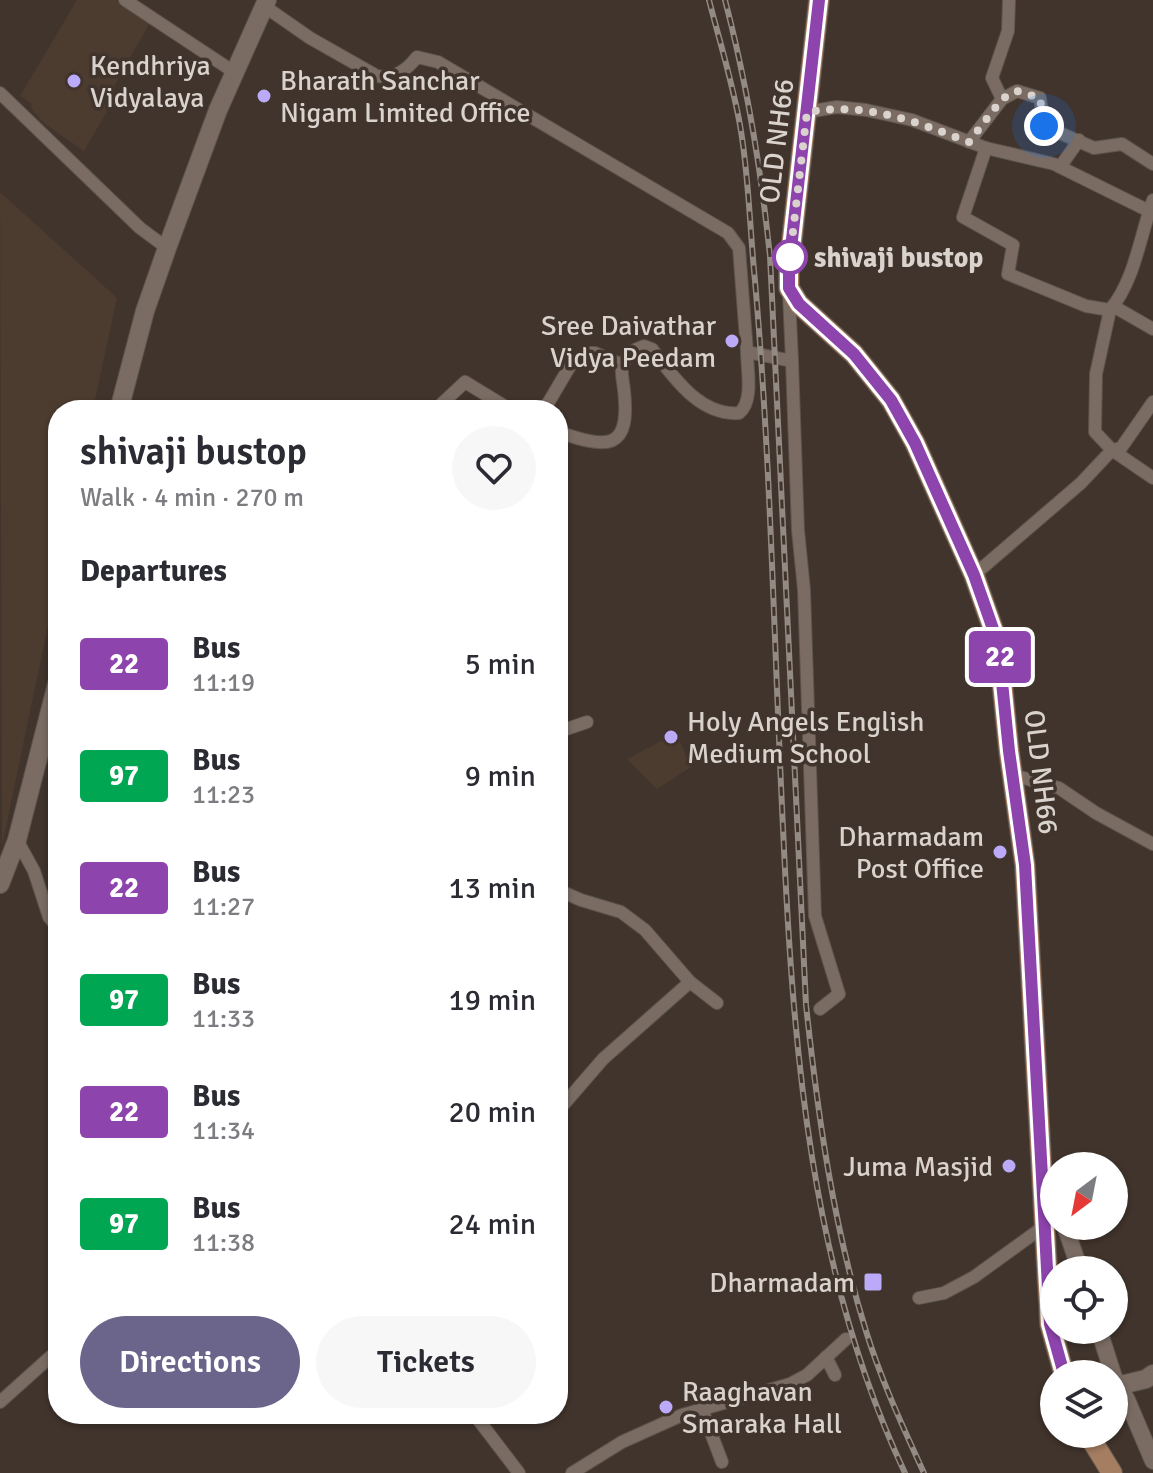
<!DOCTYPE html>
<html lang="en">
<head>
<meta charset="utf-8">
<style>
  :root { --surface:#fff; --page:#f7f7f7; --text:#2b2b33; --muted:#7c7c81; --accent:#6b648b }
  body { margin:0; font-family:Signika,sans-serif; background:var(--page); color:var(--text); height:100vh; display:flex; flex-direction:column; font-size:30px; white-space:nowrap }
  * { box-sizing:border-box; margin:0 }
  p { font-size:26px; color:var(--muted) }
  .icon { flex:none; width:44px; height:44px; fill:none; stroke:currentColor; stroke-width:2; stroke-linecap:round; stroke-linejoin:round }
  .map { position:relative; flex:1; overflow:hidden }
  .panel { position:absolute; left:48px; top:400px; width:520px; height:1024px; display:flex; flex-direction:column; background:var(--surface); border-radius:32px; box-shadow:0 2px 6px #0004 }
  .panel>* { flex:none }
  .badge { padding:0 16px; border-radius:6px; font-size:28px; line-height:52px }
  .needle { width:52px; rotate:212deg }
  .tools { position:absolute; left:1040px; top:1152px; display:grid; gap:16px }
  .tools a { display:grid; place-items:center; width:88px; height:88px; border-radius:50%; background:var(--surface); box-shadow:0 2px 6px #0004; font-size:40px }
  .you { position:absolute; width:40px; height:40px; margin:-20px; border:6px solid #fff; border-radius:50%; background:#1a73e8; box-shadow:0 0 0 12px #1a73e833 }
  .map>.badge { position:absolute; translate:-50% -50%; box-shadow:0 0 0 4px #fff }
  h2 { padding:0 32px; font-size:30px; line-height:72px }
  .round { display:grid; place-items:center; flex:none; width:84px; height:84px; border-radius:42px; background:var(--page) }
  .summary { display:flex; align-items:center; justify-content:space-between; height:136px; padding:0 32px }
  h1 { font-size:38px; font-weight:600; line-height:60px }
  .cta { display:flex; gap:16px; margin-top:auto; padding:16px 32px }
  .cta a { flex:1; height:92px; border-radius:48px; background:var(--accent); color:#fff; font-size:32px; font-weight:600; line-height:92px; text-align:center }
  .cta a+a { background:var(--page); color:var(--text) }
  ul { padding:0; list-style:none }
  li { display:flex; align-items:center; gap:24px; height:112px; padding:0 32px }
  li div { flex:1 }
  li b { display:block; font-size:30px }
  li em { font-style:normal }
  li .badge { min-width:88px; font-weight:700; text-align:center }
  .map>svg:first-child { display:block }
</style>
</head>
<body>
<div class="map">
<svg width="1153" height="1473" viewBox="0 0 1153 1473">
  <rect width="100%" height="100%" fill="#40342c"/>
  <!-- built -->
  <g fill="#4c3b2f">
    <path d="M77,0h39l35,21 -28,49 -11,21v12l-28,48 -39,-27 -13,-14 -1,-7 -11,-7z"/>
    <path d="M0,192l117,106 -24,112h-35v168l-56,268z"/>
    <path d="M676,733l15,34 -34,22 -30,-30z"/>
  </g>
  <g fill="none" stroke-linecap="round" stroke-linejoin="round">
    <!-- minor casing -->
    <g stroke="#5c534c" stroke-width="14">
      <g id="minor">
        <path d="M125,0l109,72"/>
        <path d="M1009,0l-1,31 -16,47 10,21 15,-8 23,7 4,28 50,22 28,-4 31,20"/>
        <path d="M264,6l46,32 67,38c17,3 29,-5 40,-19l21,5 290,171 11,15 8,104 45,9 -3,-66"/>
        <path d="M0,93l140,135 27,20"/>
        <path d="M807,112l30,-5 29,3 46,10 74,28 68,16 95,47"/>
        <path d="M969,142l33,-43"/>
        <path d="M986,148l-23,69 50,28 -5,29 78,32 24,4"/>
        <path d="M1060,167l19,-27"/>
        <path d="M1113,306l40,23"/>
        <path d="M792,361l6,169 6,60 11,326 24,78 -19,15"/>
        <path d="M1153,402l-32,46 -9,2 41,28"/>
        <path d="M435,410l30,-28 46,28"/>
        <path d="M544,410l29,-49 15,-8h7l27,12"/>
        <path d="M558,432c50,17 73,19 66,-42 -1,-9 -3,-16 -2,-25l10,-14 12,-5 8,3c21,28 48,67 87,64 15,-11 8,-44 8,-61"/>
        <path d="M974,575l107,-92 31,-33 -17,-18 1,-58 14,-64c25,-30 30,-74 43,-110"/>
        <path d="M558,732l29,-10"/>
        <path d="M1013,775l46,13 37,25 57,31"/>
        <path d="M17,840l17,31 15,46 9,11"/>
        <path d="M558,890l23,10 40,12 24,18 45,52 27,21"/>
        <path d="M558,1111l45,-52 87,-77"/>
        <path d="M919,1298l25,-5 30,-16 69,-50"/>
        <path d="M826,1357l9,18"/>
        <path d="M0,1402l58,-52"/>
        <path d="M696,1411l7,1 19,50"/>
        <path d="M474,1414l45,59"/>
        <path d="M572,1473l50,-31 60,-27 108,-31 17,-9 39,-36"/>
      </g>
    </g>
    <!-- tertiary casing -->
    <g stroke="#5c534c" stroke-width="18">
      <g id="tertiary">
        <path d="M1065,1226l15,44"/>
        <path d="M1099,1330l14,44"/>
        <path d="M1114,1377l13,23 26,61"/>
      </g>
    </g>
    <!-- secondary casing -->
    <g stroke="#5c534c" stroke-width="20">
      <g id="secondary">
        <path d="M119,410l26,-99 22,-63 51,-138 49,-110"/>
        <path d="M0,884l17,-44 41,-160"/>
        <path d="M1117,1386l29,-7 7,-5"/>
      </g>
    </g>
    <!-- primary casing -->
    <g stroke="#5c534c" stroke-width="22">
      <g id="primary">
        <path d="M819,0l-30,266v22l10,16 55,50 37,46 24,43 59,132 24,68 11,108 16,114 25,459 14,50"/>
        <path d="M1088,1434l24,39"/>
      </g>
    </g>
    <!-- minor -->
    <use href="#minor" stroke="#7a6c63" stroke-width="12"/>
    <!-- tertiary -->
    <use href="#tertiary" stroke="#7a6c63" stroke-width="16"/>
    <!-- secondary -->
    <use href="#secondary" stroke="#7a6c63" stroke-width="18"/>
    <!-- primary -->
    <use href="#primary" stroke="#a57d61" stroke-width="20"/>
    <!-- rail casing -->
    <g stroke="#938a83" stroke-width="6">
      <g id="rail">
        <path d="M709,0c11,43 25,87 32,131 8,49 9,101 14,150 16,182 19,365 28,547 10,220 27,444 122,645"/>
        <path d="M725,0c22,84 36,169 45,256l36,749c12,111 27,220 60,326 15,49 37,96 58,142"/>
      </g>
    </g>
    <!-- rail -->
    <use href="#rail" stroke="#40342c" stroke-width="3" stroke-dasharray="9" stroke-linecap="butt"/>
  </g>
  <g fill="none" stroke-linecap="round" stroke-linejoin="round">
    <!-- line casing -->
    <g stroke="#fff" stroke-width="18">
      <path id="line" d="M819,0l-30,266v22l10,16 55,50 37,46 24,43 59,132 24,68 11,108 16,114 25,459 14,50"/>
    </g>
    <!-- line -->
    <use href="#line" stroke="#8e44ad" stroke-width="12"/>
    <!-- walk -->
    <path stroke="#dad3cd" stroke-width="8" stroke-dasharray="0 14.4" d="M790,257l-1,9 18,-154c62,-10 106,9 162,30l33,-43 15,-8 23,7 4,28"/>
  </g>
  <!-- markers -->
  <g fill="#baaaf7" stroke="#40342c" stroke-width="3">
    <circle cx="74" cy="81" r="8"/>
    <circle cx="264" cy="96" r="8"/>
    <circle cx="732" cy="341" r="8"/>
    <circle cx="671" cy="737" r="8"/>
    <circle cx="1000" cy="852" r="8"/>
    <circle cx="1009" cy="1166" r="8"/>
    <rect x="863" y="1272" width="20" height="20" rx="4"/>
    <circle cx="666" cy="1407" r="8"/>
  </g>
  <circle fill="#fff" stroke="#8e44ad" stroke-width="4" cx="790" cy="257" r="16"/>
  <g text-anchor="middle" stroke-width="7" stroke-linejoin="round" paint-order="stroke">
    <!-- poi labels -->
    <g font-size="28" fill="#dad3cd" stroke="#40342c" text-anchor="start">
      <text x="90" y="75">Kendhriya<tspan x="90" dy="32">Vidyalaya</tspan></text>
      <text x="280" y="90">Bharath Sanchar<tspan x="280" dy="32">Nigam Limited Office</tspan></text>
      <text x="716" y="335" text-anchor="end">Sree Daivathar<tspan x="716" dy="32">Vidya Peedam</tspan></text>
      <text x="687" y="731">Holy Angels English<tspan x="687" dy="32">Medium School</tspan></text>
      <text x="984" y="846" text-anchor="end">Dharmadam<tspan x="984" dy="32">Post Office</tspan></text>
      <text x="993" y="1176" text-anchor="end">Juma Masjid</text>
      <text x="855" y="1292" text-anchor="end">Dharmadam</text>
      <text x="682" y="1401">Raaghavan<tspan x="682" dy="32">Smaraka Hall</tspan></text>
    </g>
    <!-- street labels -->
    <g font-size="28" fill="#dad3cd" stroke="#40342c">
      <text transform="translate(776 141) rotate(-83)" y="10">OLD NH66</text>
      <text transform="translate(1042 772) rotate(83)" y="10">OLD NH66</text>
    </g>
    <!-- stop labels -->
    <g font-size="28" font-weight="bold" fill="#dad3cd" stroke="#40342c" text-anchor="start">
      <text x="814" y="267">shivaji bustop</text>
    </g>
  </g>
</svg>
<div class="tools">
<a><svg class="needle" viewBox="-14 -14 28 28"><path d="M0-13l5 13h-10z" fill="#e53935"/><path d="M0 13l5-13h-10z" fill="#7c7c81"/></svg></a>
<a><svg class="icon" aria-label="locate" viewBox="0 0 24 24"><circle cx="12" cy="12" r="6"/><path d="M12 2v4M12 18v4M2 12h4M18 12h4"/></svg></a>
<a><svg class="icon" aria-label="layers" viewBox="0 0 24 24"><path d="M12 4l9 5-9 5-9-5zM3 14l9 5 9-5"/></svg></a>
</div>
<div class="you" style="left:1044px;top:126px"></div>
<b class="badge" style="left:1000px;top:657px;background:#8e44ad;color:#fff">22</b>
<section class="panel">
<div class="summary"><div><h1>shivaji bustop</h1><p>Walk · 4 min · 270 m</p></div><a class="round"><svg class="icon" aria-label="heart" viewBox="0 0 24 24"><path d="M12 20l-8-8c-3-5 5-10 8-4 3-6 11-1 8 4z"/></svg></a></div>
<h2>Departures</h2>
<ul>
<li><span class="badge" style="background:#8e44ad;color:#fff">22</span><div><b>Bus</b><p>11:19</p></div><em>5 min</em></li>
<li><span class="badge" style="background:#00a651;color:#fff">97</span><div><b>Bus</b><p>11:23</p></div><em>9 min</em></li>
<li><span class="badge" style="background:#8e44ad;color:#fff">22</span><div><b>Bus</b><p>11:27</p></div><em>13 min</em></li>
<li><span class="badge" style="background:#00a651;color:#fff">97</span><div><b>Bus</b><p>11:33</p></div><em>19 min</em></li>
<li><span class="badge" style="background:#8e44ad;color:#fff">22</span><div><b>Bus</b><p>11:34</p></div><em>20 min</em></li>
<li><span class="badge" style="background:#00a651;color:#fff">97</span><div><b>Bus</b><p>11:38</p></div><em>24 min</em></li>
</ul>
<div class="cta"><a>Directions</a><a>Tickets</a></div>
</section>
</div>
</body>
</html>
